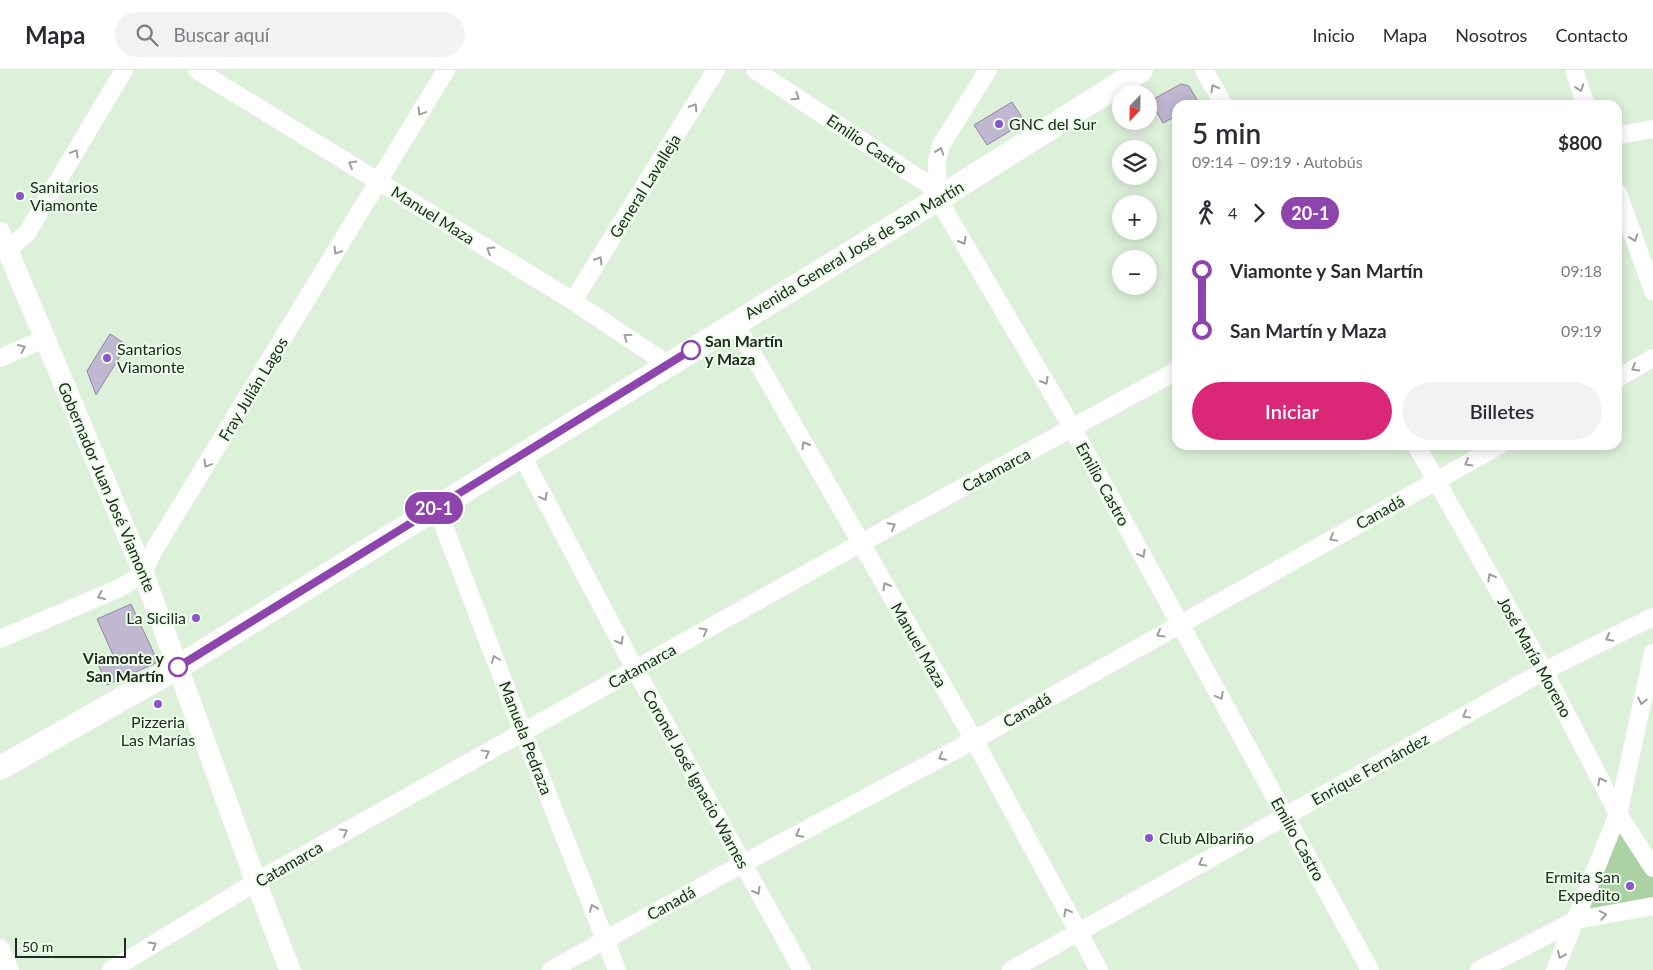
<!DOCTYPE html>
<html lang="es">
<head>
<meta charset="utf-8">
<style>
  :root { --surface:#fff; --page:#f2f2f3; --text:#2b2b33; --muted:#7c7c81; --line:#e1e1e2; --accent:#db2777 }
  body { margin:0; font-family:Lato,sans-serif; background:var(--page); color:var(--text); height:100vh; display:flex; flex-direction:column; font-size:19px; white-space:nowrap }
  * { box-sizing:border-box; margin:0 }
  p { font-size:16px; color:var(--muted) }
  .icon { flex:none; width:28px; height:28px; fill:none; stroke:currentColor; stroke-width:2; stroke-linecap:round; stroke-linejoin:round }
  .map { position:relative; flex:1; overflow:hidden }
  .sheet { position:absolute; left:1172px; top:30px; width:450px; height:350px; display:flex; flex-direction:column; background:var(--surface); border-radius:15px; box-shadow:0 2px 12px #0003 }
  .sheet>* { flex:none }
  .badge { padding:0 10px; border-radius:16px; font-size:18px; line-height:32px }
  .needle { width:32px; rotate:202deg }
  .fabs { position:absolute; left:1112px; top:15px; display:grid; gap:10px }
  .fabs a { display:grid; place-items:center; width:45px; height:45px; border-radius:50%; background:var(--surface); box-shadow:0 2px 12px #0003; font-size:25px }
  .scale { position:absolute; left:15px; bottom:12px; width:111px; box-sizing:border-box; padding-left:5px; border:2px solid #222a21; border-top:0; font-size:14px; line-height:18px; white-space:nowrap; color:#222a21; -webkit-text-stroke:4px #eaffe7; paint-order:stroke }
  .map>.badge { position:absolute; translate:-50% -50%; box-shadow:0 0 0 2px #fff }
  .legs { display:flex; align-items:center; gap:8px; height:55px; padding:0 20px; font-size:16px }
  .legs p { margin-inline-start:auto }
  .headline { display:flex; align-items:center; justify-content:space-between; height:85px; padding:0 20px }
  h1 { font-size:28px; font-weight:600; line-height:38px }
  .primary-button { display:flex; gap:10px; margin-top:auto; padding:10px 20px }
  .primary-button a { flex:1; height:58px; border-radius:30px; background:var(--accent); color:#fff; font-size:20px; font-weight:600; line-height:58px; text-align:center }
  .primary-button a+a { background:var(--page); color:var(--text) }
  ul { padding:0 20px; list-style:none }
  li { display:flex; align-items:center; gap:18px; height:60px; font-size:19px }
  li i { display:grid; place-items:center; width:8px; height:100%; margin:0 6px; background:currentColor }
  li i::after { content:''; width:12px; height:12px; margin:-6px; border:4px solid; border-radius:50%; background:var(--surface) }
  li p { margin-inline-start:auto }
  li:first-child i { background:linear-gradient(#0000 50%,currentColor 0) }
  li:last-child i { background:linear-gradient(currentColor 50%,#0000 0) }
  header { display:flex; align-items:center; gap:30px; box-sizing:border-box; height:70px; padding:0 25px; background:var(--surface); border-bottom:1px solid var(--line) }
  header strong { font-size:24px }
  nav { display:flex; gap:28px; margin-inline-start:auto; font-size:18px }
  .search { width:350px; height:45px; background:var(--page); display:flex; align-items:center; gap:12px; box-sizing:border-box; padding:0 18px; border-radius:28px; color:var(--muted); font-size:19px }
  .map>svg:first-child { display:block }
</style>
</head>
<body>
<header>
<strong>Mapa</strong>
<div class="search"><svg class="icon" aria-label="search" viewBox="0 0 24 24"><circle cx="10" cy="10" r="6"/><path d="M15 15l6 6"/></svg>Buscar aquí</div>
<nav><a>Inicio</a><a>Mapa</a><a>Nosotros</a><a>Contacto</a></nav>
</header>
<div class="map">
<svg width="1653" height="900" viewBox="0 0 1653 900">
  <rect width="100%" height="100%" fill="#ddf1da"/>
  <!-- green -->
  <path fill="#abd1a5" d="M1618,744l35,54v38l-77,14z"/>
  <!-- building -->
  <g fill="#c0b7d0" stroke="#9188a0">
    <path d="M1181,14l8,2 11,19h-22v10l-15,8 -13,-22z"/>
    <path d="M1012,32l13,20 -38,23 -13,-20z"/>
    <path d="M110,264l17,11 -31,50 -9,-24z"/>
    <path d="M131,534l27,58 -51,23 -9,-21 16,-7 -17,-38z"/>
  </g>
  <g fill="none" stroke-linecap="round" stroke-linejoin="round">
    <!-- minor -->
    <g stroke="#fff" stroke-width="18">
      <path d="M197,0l376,231 94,63"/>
      <path d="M755,0l174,115 9,14 135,230 297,541"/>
      <path d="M1204,0l20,35"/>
      <path d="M1574,0l12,35"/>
      <path d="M1618,65l35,-6"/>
      <path d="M1618,123l35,98"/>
      <path d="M938,129l-1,-38 4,-16 47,-75"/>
      <path d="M8,180l19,-17 97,-163"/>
      <path d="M573,231l143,-231"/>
      <path d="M735,253l239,417 125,230"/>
      <path d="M0,288l44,-19"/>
      <path d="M1618,308l35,-20"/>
      <path d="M1416,375l128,226 74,143 35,54"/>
      <path d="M521,384l114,215 167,301"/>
      <path d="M436,436l87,226 94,238"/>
      <path d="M0,569l115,-49c26,-13 27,-15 39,-40l292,-480"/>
      <path d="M0,878l10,22"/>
      <path d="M111,900l145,-88 267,-150 338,-189 317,-173"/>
      <path d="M551,900l191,-106 232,-124 526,-295"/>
      <path d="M1011,900l533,-299 109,-54"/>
      <path d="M1479,900l97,-50 77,-14"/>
      <path d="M1555,900l63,-156 35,-161"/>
    </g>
    <!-- tertiary -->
    <path stroke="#fff" stroke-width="21" d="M0,162l143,340 113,310 34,88"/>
    <!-- secondary -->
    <path stroke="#fff" stroke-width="24" d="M0,698l178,-101 760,-468 203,-129"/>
  </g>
  <!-- one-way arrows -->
  <defs><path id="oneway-chevron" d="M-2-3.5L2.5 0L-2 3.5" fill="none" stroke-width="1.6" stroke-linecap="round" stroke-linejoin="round" transform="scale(1.25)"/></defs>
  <g stroke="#9c9f9b">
    <use href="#oneway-chevron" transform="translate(1214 18) rotate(-119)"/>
    <use href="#oneway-chevron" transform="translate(1580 18) rotate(71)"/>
    <use href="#oneway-chevron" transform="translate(796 27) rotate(34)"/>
    <use href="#oneway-chevron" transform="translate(694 37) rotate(-58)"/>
    <use href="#oneway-chevron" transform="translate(421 42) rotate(121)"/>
    <use href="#oneway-chevron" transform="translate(940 81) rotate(-71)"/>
    <use href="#oneway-chevron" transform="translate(75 83) rotate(-59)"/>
    <use href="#oneway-chevron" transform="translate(352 94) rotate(-149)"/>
    <use href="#oneway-chevron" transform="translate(1634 168) rotate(70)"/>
    <use href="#oneway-chevron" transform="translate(963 171) rotate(60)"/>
    <use href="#oneway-chevron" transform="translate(490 180) rotate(-148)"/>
    <use href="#oneway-chevron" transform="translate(337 181) rotate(121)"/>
    <use href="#oneway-chevron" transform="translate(599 190) rotate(-58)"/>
    <use href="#oneway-chevron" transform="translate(627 267) rotate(-146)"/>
    <use href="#oneway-chevron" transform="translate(22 278) rotate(-24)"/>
    <use href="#oneway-chevron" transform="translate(1635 298) rotate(150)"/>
    <use href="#oneway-chevron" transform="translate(1045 311) rotate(60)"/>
    <use href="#oneway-chevron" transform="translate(805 375) rotate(-120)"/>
    <use href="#oneway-chevron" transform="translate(1468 393) rotate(150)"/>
    <use href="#oneway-chevron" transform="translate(207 394) rotate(121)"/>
    <use href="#oneway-chevron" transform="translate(544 427) rotate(62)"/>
    <use href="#oneway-chevron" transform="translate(892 456) rotate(-28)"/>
    <use href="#oneway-chevron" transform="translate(1333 468) rotate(151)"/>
    <use href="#oneway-chevron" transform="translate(1142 484) rotate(61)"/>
    <use href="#oneway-chevron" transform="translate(1491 507) rotate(-119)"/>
    <use href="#oneway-chevron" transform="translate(886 516) rotate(-120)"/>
    <use href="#oneway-chevron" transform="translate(101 526) rotate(157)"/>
    <use href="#oneway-chevron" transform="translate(704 561) rotate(-29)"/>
    <use href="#oneway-chevron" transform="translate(1160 564) rotate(150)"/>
    <use href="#oneway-chevron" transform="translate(1609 568) rotate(153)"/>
    <use href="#oneway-chevron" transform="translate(620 571) rotate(62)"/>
    <use href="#oneway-chevron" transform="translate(495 589) rotate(-111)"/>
    <use href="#oneway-chevron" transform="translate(1220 626) rotate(62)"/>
    <use href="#oneway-chevron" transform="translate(1642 631) rotate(103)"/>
    <use href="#oneway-chevron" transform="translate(1466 645) rotate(151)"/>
    <use href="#oneway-chevron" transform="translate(486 683) rotate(-29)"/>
    <use href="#oneway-chevron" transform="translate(942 687) rotate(152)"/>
    <use href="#oneway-chevron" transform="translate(1601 711) rotate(-117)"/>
    <use href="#oneway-chevron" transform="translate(344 762) rotate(-29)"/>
    <use href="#oneway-chevron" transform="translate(799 764) rotate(152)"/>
    <use href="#oneway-chevron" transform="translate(1202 793) rotate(151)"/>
    <use href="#oneway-chevron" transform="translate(757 821) rotate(60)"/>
    <use href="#oneway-chevron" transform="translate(593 838) rotate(-112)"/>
    <use href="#oneway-chevron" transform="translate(1067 842) rotate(-118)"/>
    <use href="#oneway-chevron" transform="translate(1603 845) rotate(-10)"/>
    <use href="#oneway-chevron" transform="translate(153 875) rotate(-31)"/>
    <use href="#oneway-chevron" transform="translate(1561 885) rotate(113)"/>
  </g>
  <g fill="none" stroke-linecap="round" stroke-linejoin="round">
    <!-- line-1 casing -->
    <g stroke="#fff" stroke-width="11">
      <path id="line-1" d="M178,597l513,-317"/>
    </g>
    <!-- line-1 -->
    <use href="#line-1" stroke="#8e44ad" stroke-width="8"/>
  </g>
  <!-- markers -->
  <g fill="#8c54cb" stroke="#eaffe7" stroke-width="2">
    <circle cx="999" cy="54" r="5"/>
    <circle cx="20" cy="126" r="5"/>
    <circle cx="107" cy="288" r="5"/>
    <circle cx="196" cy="548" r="5"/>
    <circle cx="158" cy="634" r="5"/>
    <circle cx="1149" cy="768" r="5"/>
    <circle cx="1630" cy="816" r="5"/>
  </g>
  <g fill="#fff" stroke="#8e44ad" stroke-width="2.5">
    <circle cx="691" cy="280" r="9"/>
    <circle cx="178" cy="597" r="9"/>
  </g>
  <g text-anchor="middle" stroke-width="4" stroke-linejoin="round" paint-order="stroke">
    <!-- poi labels -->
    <g font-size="16" fill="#222a21" stroke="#eaffe7" text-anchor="start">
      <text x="1009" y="60">GNC del Sur</text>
      <text x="30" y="123">Sanitarios<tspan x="30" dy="18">Viamonte</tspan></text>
      <text x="117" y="285">Santarios<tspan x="117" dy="18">Viamonte</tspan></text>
      <text x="186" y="554" text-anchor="end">La Sicilia</text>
      <text x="158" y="658" text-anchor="middle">Pizzeria<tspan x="158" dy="18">Las Marías</tspan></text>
      <text x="1159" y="774">Club Albariño</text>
      <text x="1620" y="813" text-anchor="end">Ermita San<tspan x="1620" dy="18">Expedito</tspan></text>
    </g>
    <!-- street labels -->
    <g font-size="16" fill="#222a21" stroke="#eaffe7">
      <text transform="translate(867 74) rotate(34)" y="6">Emilio Castro</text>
      <text transform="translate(645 116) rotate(-58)" y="6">General Lavalleja</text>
      <text transform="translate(433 145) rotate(32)" y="6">Manuel Maza</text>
      <text transform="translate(854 180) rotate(-31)" y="6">Avenida General José de San Martín</text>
      <text transform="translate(253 319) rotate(-59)" y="6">Fray Julián Lagos</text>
      <text transform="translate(996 400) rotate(-28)" y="6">Catamarca</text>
      <text transform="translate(1103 414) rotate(61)" y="6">Emilio Castro</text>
      <text transform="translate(107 417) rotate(67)" y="6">Gobernador Juan José Viamonte</text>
      <text transform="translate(1380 442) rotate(-29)" y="6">Canadá</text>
      <text transform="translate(919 575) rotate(60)" y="6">Manuel Maza</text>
      <text transform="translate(1535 587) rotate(61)" y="6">José María Moreno</text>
      <text transform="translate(642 596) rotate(-29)" y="6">Catamarca</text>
      <text transform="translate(1027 640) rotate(-30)" y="6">Canadá</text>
      <text transform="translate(526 668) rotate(69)" y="6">Manuela Pedraza</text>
      <text transform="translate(1370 699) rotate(-29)" y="6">Enrique Fernández</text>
      <text transform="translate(696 709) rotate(61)" y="6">Coronel José Ignacio Warnes</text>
      <text transform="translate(1298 769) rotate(61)" y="6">Emilio Castro</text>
      <text transform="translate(289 794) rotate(-30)" y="6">Catamarca</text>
      <text transform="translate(671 833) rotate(-29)" y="6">Canadá</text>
    </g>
    <!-- stop labels -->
    <g font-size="16" font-weight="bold" fill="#222a21" stroke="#eaffe7" text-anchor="start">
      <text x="705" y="277">San Martín<tspan x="705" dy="18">y Maza</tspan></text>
      <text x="164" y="594" text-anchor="end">Viamonte y<tspan x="164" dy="18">San Martín</tspan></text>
    </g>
  </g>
</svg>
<div class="fabs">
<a><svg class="needle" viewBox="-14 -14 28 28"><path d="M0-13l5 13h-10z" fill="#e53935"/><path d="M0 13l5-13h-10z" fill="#7c7c81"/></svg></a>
<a><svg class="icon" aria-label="layers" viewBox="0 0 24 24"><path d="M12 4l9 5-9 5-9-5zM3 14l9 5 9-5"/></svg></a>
<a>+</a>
<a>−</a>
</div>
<div class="scale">50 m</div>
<b class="badge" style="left:434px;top:438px;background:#8e44ad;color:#fff">20-1</b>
<section class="sheet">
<div class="headline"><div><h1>5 min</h1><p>09:14 – 09:19 · Autobús</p></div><b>$800</b></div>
<div class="legs"><svg class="icon" aria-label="walk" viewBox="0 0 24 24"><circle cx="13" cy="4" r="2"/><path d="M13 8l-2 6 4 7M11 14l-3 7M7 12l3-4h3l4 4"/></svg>4<svg class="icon" aria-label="forward" viewBox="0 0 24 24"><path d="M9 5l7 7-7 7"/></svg><b class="badge" style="background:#8e44ad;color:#fff">20-1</b></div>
<ul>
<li><i style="color:#8e44ad"></i><b>Viamonte y San Martín</b><p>09:18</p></li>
<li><i style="color:#8e44ad"></i><b>San Martín y Maza</b><p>09:19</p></li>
</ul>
<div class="primary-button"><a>Iniciar</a><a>Billetes</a></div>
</section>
</div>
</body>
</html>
